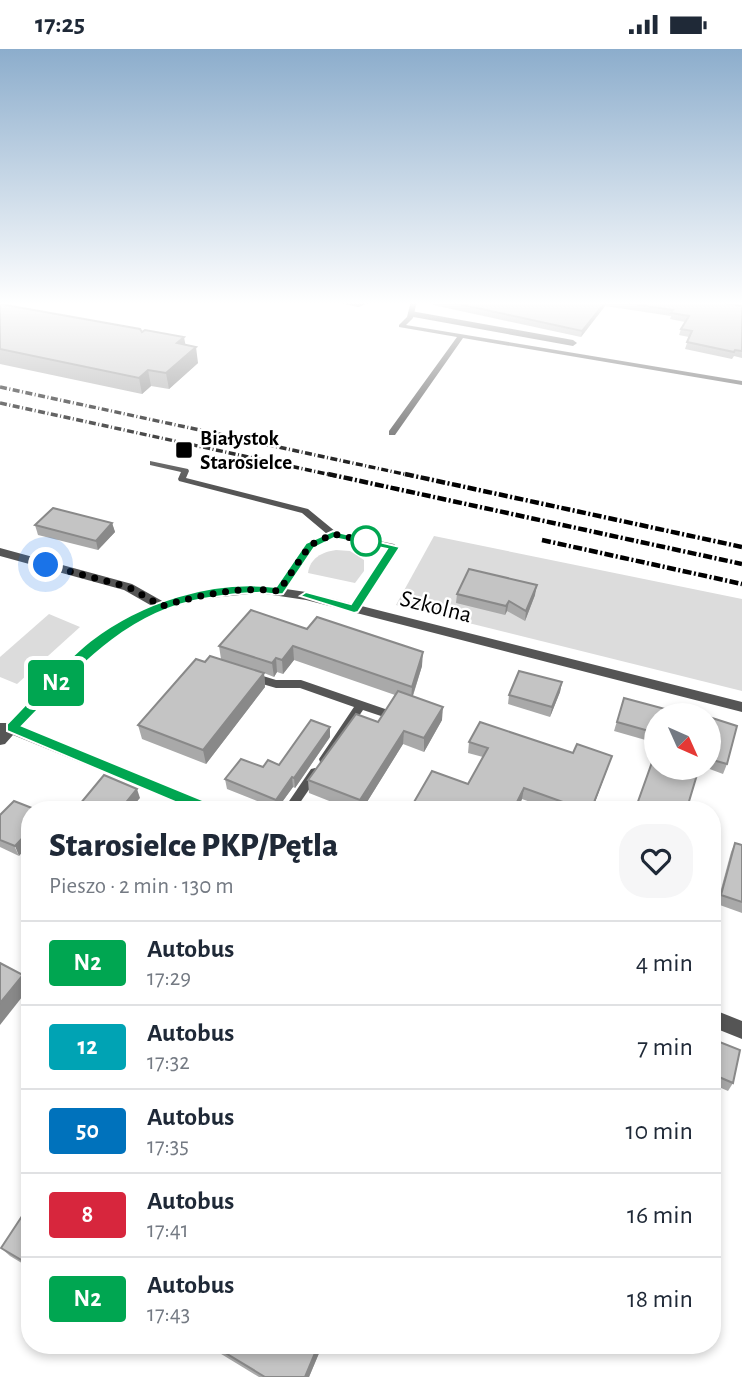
<!DOCTYPE html>
<html lang="pl">
<head>
<meta charset="utf-8">
<style>
  :root { --surface:#fff; --page:#f6f6f7; --text:#1f2937; --muted:#747a83; --line:#e0e1e3 }
  body { margin:0; font-family:"Alegreya Sans",sans-serif; background:var(--page); color:var(--text); height:100vh; display:flex; flex-direction:column; font-size:26px; white-space:nowrap }
  * { box-sizing:border-box; margin:0 }
  p { font-size:23px; color:var(--muted) }
  .icon { flex:none; width:38px; height:38px; fill:none; stroke:currentColor; stroke-width:2; stroke-linecap:round; stroke-linejoin:round }
  .map { position:relative; flex:1; overflow:hidden }
  .panel { position:absolute; left:21px; top:752px; width:700px; height:553px; display:flex; flex-direction:column; background:var(--surface); border-radius:28px; box-shadow:0 4px 10px #0003 }
  .panel>* { flex:none }
  .badge { padding:0 14px; border-radius:5px; font-size:24px; line-height:46px }
  .needle { width:46px; rotate:135deg }
  .tools { position:absolute; left:644px; top:654px; display:grid; gap:14px }
  .tools a { display:grid; place-items:center; width:77px; height:77px; border-radius:50%; background:var(--surface); box-shadow:0 4px 10px #0003; font-size:35px }
  .you { position:absolute; width:35px; height:35px; margin:-18px; border:5px solid #fff; border-radius:50%; background:#1a73e8; box-shadow:0 0 0 10px #1a73e833 }
  .map>.badge { position:absolute; translate:-50% -50%; box-shadow:0 0 0 4px #fff }
  .round { display:grid; place-items:center; flex:none; width:74px; height:74px; border-radius:28px; background:var(--page) }
  .head { display:flex; align-items:center; justify-content:space-between; height:119px; padding:0 28px }
  h1 { font-size:33px; font-weight:800; line-height:52px }
  ul { padding:0; list-style:none }
  li { display:flex; align-items:center; gap:21px; height:84px; padding:0 28px; border-top:2px solid var(--line) }
  li div { flex:1 }
  li b { display:block; font-size:26px }
  li em { font-style:normal }
  li .badge { min-width:77px; font-weight:700; text-align:center }
  .status { display:flex; justify-content:space-between; align-items:center; height:49px; padding:0 35px; background:var(--surface); direction:ltr }
  .status svg { height:19px; fill:currentColor }
  .map>svg:first-child { display:block }
</style>
</head>
<body>
<div class="status"><b>17:25</b><svg viewBox="0 0 49 12"><path d="M0 12V9h3v3zM5 12V6h3v6zM10 12V3h3v9zM15 12V0h3v12zM26 1h20v11H26zM47 4h2v5h-2z"/></svg></div>
<div class="map">
<svg width="742" height="1328" viewBox="0 0 742 1328">
  <rect width="100%" height="100%" fill="#fff"/>
  <!-- green -->
  <g fill="#dcdcdc">
    <path d="M434,487l308,63v92l-346,-86z"/>
    <path d="M336,501l14,1 14,9v11l-9,12 -47,-10c2,-15 14,-21 28,-23z"/>
    <path d="M49,565l31,13 -63,57 -17,-7v-20z"/>
  </g>
  <g fill="none" stroke-linecap="round" stroke-linejoin="round">
    <!-- lane -->
    <g fill="#555" fill-rule="evenodd">
      <path d="M411,252h6l-4,17 -7,7 336,56v4l-279,-47 -68,97h-6v-4l68,-94 -58,-10v-2l8,-8z"/>
      <path d="M150,412l38,8 1,2 -3,7 122,31 28,23 58,12 4,3 -41,64 -3,1 -5,-3 40,-60 -55,-12 -21,10 -31,46h-6l-2,-2 33,-48 20,-9 -25,-21 -123,-32 -1,-2 3,-7 -31,-7z"/>
      <path d="M253,624l23,7h25l87,30 1,3 -5,4 -21,-7 -35,52h-8l-1,-3 35,-52 -54,-19h-24l-27,-8 -1,-3z"/>
      <path d="M315,719l4,1 2,3 -26,38h-12l28,-41z"/>
    </g>
    <!-- street -->
    <g fill="#555" fill-rule="evenodd">
      <path d="M332,252h43l-17,6z"/>
      <path d="M411,262l162,29 4,3 -4,3 -165,-30v-4z"/>
      <path d="M0,499l132,36 32,18 38,-11 57,-6 47,7 436,110v10l-436,-112 -47,-7 -57,6 -36,10 -31,14 -37,25 -77,79 196,79 3,4h-23l-184,-75 -8,9 -5,1v-22h8l80,-81 39,-25 25,-11 -28,-16 -124,-34z"/>
      <path d="M712,960l30,12v18l-30,-12z"/>
    </g>
    <!-- rail-far1 -->
    <g stroke="#000" stroke-width="3.5" stroke-dasharray="7 2.5 1 2.5" stroke-linecap="butt">
      <path d="M0,338l413,89"/>
      <path d="M0,354l336,73"/>
    </g>
    <!-- rail -->
    <g stroke="#000" stroke-width="4.5" stroke-dasharray="9 2.5 2 2.5" stroke-linecap="butt">
      <path d="M328,425l414,90"/>
      <path d="M405,425l337,73"/>
      <path d="M542,491l200,44"/>
    </g>
  </g>
  <!-- wall -->
  <g fill="#a9a9a9">
    <path d="M434,252h282l26,5v52l-8,-2 -2,3 -47,-10 4,-12 -10,-2 2,-6 4,-7 -15,-3 1,-3 -66,-10 -24,31 -148,-32z"/>
    <path d="M0,255l142,28 43,13 13,18 -29,26 -18,-3 -9,8 -142,-30z"/>
    <path d="M112,474l3,9 -17,18 -60,-15 -3,-10z"/>
    <path d="M457,545l78,1 -10,26 -18,-10 -2,4 -49,-12z"/>
    <path d="M307,580l115,37 -9,30 29,24 -18,32 -21,-8 -41,66h-10l-43,-17 -1,-13 70,-58 17,-27 -101,-35 -11,14 -6,-2 -3,5 -10,-4 1,14 -59,77 -64,-25 -4,-14 67,-63 16,-3 -2,-13z"/>
    <path d="M562,633l-2,10 -10,25 -42,-13 1,-9z"/>
    <path d="M624,649l32,18v27l-42,-12z"/>
    <path d="M709,668l18,47 -4,10 -16,-6h2z"/>
    <path d="M330,688l-35,51 -2,-1 -16,22 -50,-20 -2,-10 38,-12 16,-2z"/>
    <path d="M469,693l139,25 -16,43h-40l-30,-11 -5,11h-107l58,-26 15,-27 -15,-4z"/>
    <path d="M699,719l-13,42h-51z"/>
    <path d="M0,766l19,41 -19,-9z"/>
    <path d="M735,794l7,2v68l-25,-9 14,-52z"/>
    <path d="M712,990l21,44 -5,8 -16,-7z"/>
    <path d="M30,1155v64l-20,-12 -9,-8z"/>
    <path d="M208,1297h114l-13,31h-50z"/>
    <path d="M684,1297h14l-6,5z"/>
  </g>
  <!-- shaded-wall -->
  <g fill="#898989">
    <path d="M606,252l-1,5 -24,31 1,-6z"/>
    <path d="M184,288l3,16 -10,-10z"/>
    <path d="M196,298l2,16 -29,26 -3,-16z"/>
    <path d="M148,321l3,16 -9,8 -3,-16z"/>
    <path d="M112,474l3,9 -17,18 -2,-9z"/>
    <path d="M537,536l-2,10 -10,26 1,-10z"/>
    <path d="M509,552l-2,10 -2,4 1,-9z"/>
    <path d="M293,597l1,14 -11,14 -1,-14z"/>
    <path d="M423,603l-1,14 -11,35 1,-14z"/>
    <path d="M276,609l1,14 -3,5 -2,-14z"/>
    <path d="M264,624l1,14 -59,77 -3,-14z"/>
    <path d="M562,633l-2,10 -10,25 2,-10z"/>
    <path d="M443,658l-1,13 -18,32v-14z"/>
    <path d="M330,678v10l-35,51 -1,-10z"/>
    <path d="M404,682l-1,13 -41,66h-2v-10z"/>
    <path d="M612,707l-20,54h-1z"/>
    <path d="M292,728l1,10 -16,22 -1,-9z"/>
    <path d="M524,739l-2,11 -5,11h-4z"/>
    <path d="M137,740l3,9 -10,12h-10z"/>
    <path d="M30,781v14l-11,12 -4,-10z"/>
    <path d="M23,926l7,12 -30,38v-22z"/>
    <path d="M318,1297h4l-13,31h-4z"/>
  </g>
  <!-- building -->
  <g fill="#c4c4c4" stroke="#898989" stroke-width="2">
    <path d="M445,252h161l-24,30z"/>
    <path d="M613,252h103l26,5v45l-7,-1 -1,2 -47,-10 5,-11 -11,-2 8,-13 -18,-3 2,-3z"/>
    <path d="M0,255l140,25 2,3 3,-2 39,7 -7,6 19,4 -30,26 -18,-3 -9,8 -139,-29z"/>
    <path d="M53,459l59,15 -16,18 -61,-16z"/>
    <path d="M469,520l68,16 -11,26 -17,-10 -3,5 -49,-12z"/>
    <path d="M251,561l56,19 10,-12 106,35 -11,35 -119,-41 -11,14 -6,-2 -4,5 -53,-17z"/>
    <path d="M210,607l54,17 -61,77 -65,-25 58,-66 9,3z"/>
    <path d="M519,622l43,11 -10,25 -43,-12z"/>
    <path d="M398,642l45,16 -19,31 -20,-7 -44,69 -52,-20 48,-66 22,8z"/>
    <path d="M624,649l67,18h-35v17l-39,-11z"/>
    <path d="M709,668l28,9 -10,38 -18,-5z"/>
    <path d="M311,671l19,7 -36,51 -2,-1 -16,23 -51,-21 16,-20 22,8 5,-7 11,5z"/>
    <path d="M480,673l93,31 4,-9 35,12 -21,54h-6l-61,-22 -11,22 -103,-1 22,-38 36,13 20,-36 -19,-6z"/>
    <path d="M656,702v17h43l-12,40 -6,-3 -1,5h-45z"/>
    <path d="M104,726l33,14 -17,21h-45z"/>
    <path d="M14,752l23,9h-7v20l-15,16 -15,-6v-25z"/>
    <path d="M735,794l7,2v57l-21,-7z"/>
    <path d="M0,914l23,12 -23,28z"/>
    <path d="M712,990l28,11 -7,33 -21,-9z"/>
    <path d="M712,1067l5,2 -5,28z"/>
    <path d="M30,1155v61l-29,-17z"/>
    <path d="M712,1223l6,4 -6,19z"/>
    <path d="M214,1297h104l-13,31h-40z"/>
  </g>
  <!-- sky -->
  <linearGradient id="sky" x2="0" y2="1"><stop stop-color="#8cadcc"/><stop offset="0.58" stop-color="#fff"/><stop offset="1" stop-color="#fff" stop-opacity="0"/></linearGradient>
  <rect width="742" height="438" fill="url(#sky)"/>
  <!-- line -->
  <path fill="#00a651" stroke="#fff" stroke-width="2" d="M333,482l67,16 -42,65 -4,1 -54,-17 6,-4 45,12 36,-55 -53,-11 -20,10 -31,46c-9,2 -17,-2 -26,-1 -18,0 -37,3 -54,6 -79,14 -128,73 -181,127l195,80 2,4 -2,5h-11l-199,-84v-7c27,-27 53,-59 83,-83 51,-39 122,-62 186,-54l30,-44z"/>
  <g fill="none" stroke-linecap="round" stroke-linejoin="round">
    <!-- walk -->
    <path stroke="#000" stroke-width="7" stroke-dasharray="0 12.6" d="M46,516l82,22 34,19c39,-11 77,-20 117,-15l31,-46 23,-11 42,9 -9,-2"/>
  </g>
  <!-- markers -->
  <rect fill="#000" stroke="#fff" stroke-width="2.5" x="175" y="392" width="18" height="18" rx="3.5"/>
  <circle fill="#fff" stroke="#00a651" stroke-width="3.5" cx="366" cy="492" r="14"/>
  <g text-anchor="middle" stroke-width="5" stroke-linejoin="round" paint-order="stroke">
    <!-- far-poi labels -->
    <g font-size="21" font-weight="bold" fill="#000" stroke="#fff" text-anchor="start">
      <text x="200" y="396">Białystok<tspan x="200" dy="24">Starosielce</tspan></text>
    </g>
    <!-- street labels -->
    <g font-size="24" fill="#000" stroke="#fff">
      <text transform="translate(436 557) rotate(14)" y="8">Szkolna</text>
    </g>
  </g>
</svg>
<div class="tools">
<a><svg class="needle" viewBox="-14 -14 28 28"><path d="M0-13l5 13h-10z" fill="#e53935"/><path d="M0 13l5-13h-10z" fill="#747a83"/></svg></a>
</div>
<div class="you" style="left:46px;top:516px"></div>
<b class="badge" style="left:56px;top:634px;background:#00a651;color:#fff">N2</b>
<section class="panel">
<div class="head"><div><h1>Starosielce PKP/Pętla</h1><p>Pieszo · 2 min · 130 m</p></div><a class="round"><svg class="icon" aria-label="heart" viewBox="0 0 24 24"><path d="M12 20l-8-8c-3-5 5-10 8-4 3-6 11-1 8 4z"/></svg></a></div>
<ul>
<li><span class="badge" style="background:#00a651;color:#fff">N2</span><div><b>Autobus</b><p>17:29</p></div><em>4 min</em></li>
<li><span class="badge" style="background:#00a3b4;color:#fff">12</span><div><b>Autobus</b><p>17:32</p></div><em>7 min</em></li>
<li><span class="badge" style="background:#0072bc;color:#fff">50</span><div><b>Autobus</b><p>17:35</p></div><em>10 min</em></li>
<li><span class="badge" style="background:#d7263d;color:#fff">8</span><div><b>Autobus</b><p>17:41</p></div><em>16 min</em></li>
<li><span class="badge" style="background:#00a651;color:#fff">N2</span><div><b>Autobus</b><p>17:43</p></div><em>18 min</em></li>
</ul>
</section>
</div>
</body>
</html>
